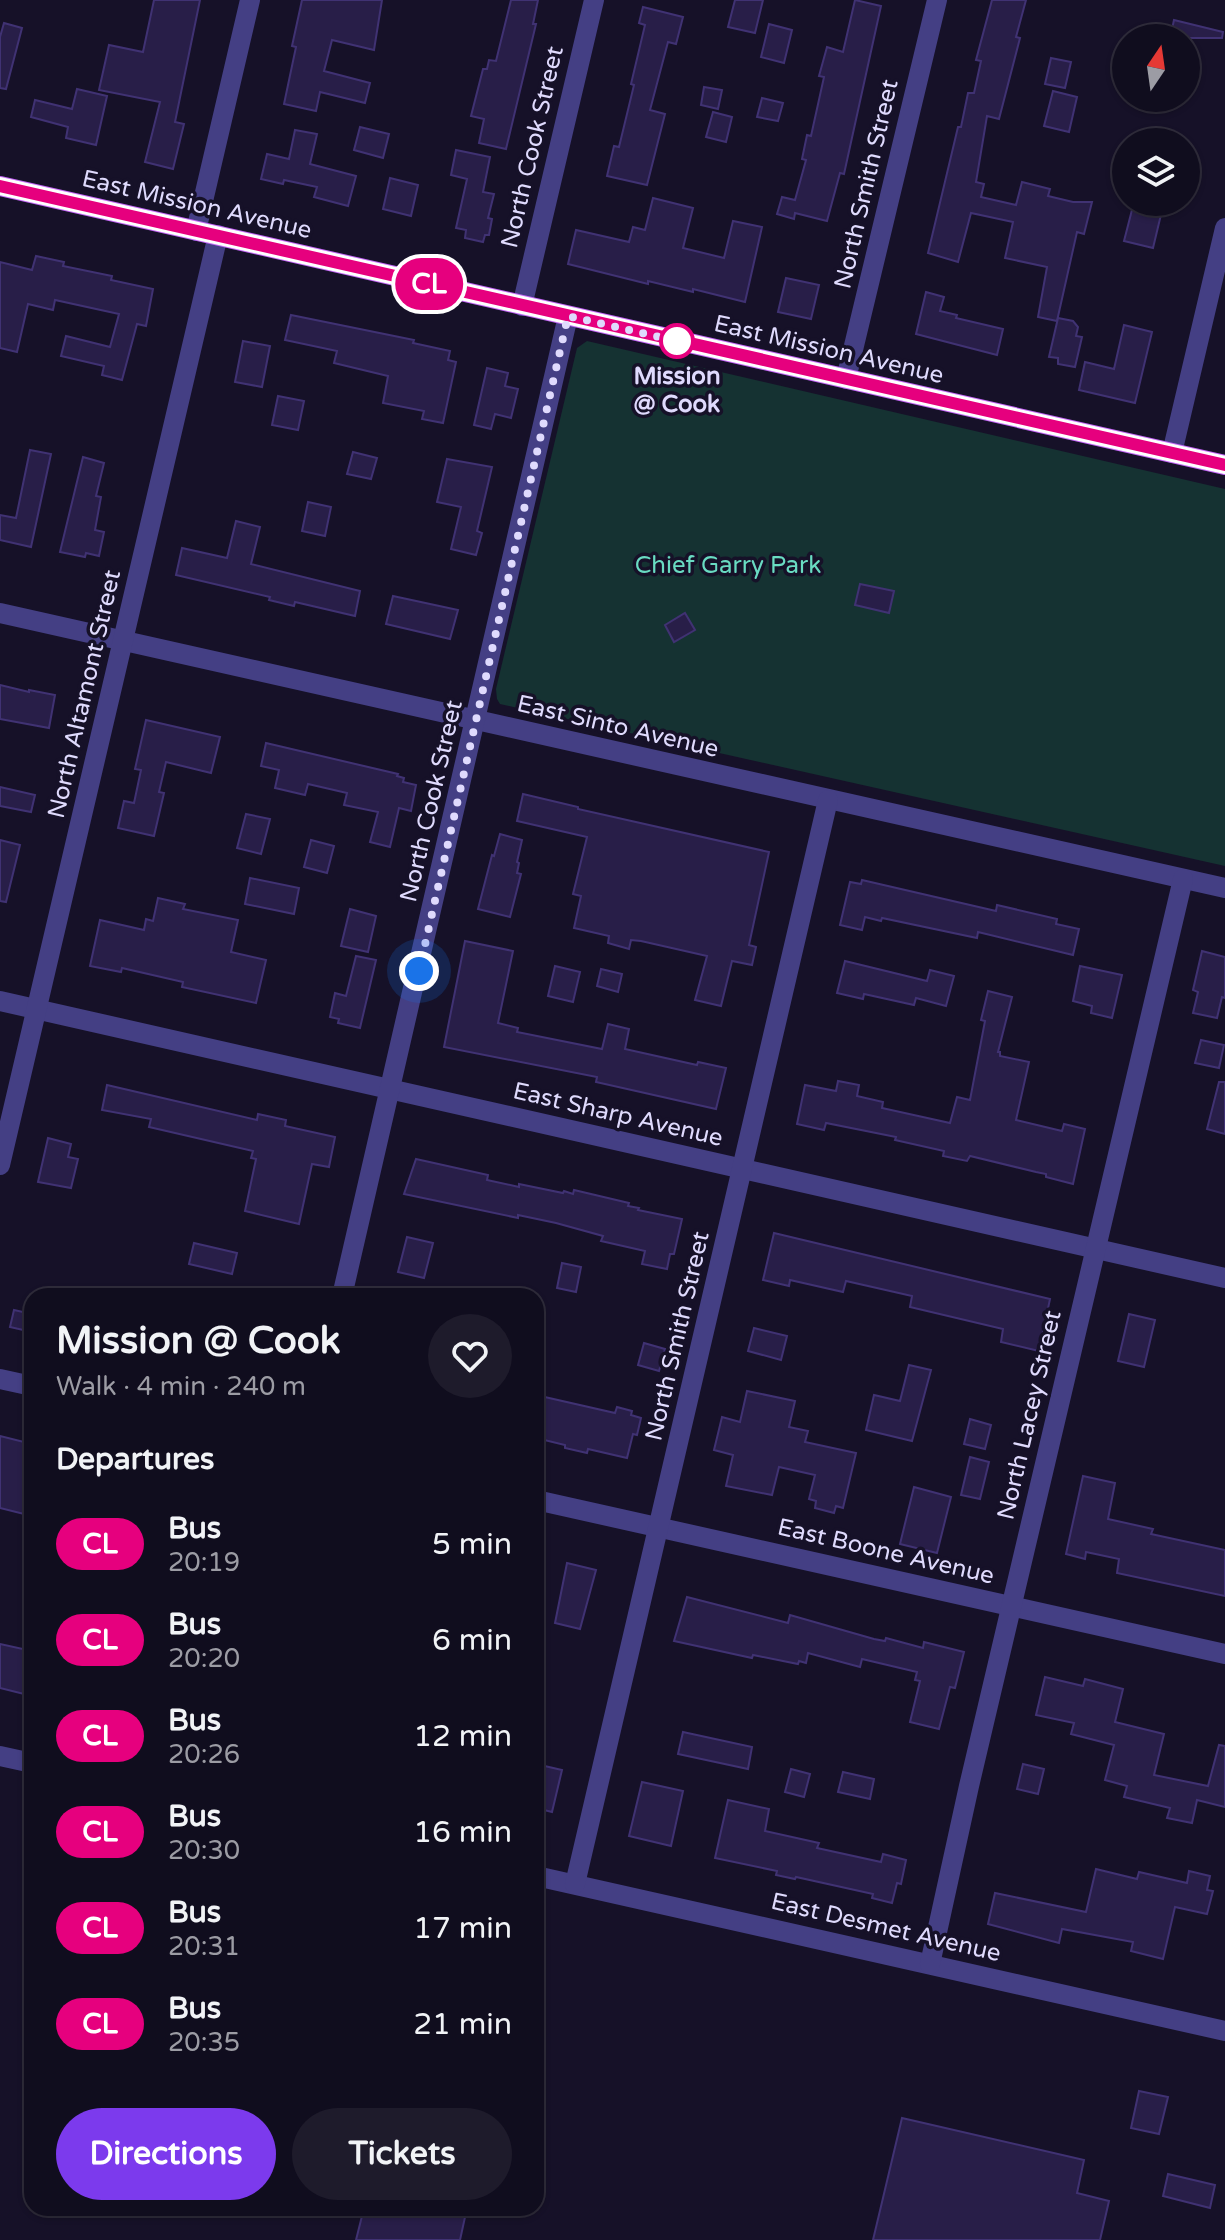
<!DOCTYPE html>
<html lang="en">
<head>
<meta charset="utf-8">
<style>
  :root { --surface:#100d1e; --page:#1e1b2b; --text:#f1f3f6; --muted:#9c9ca4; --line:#302d3c; --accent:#7c3aed }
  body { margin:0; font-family:"Varela Round",sans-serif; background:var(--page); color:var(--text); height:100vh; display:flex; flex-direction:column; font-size:30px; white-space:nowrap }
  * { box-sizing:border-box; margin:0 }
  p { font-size:26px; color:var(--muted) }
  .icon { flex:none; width:44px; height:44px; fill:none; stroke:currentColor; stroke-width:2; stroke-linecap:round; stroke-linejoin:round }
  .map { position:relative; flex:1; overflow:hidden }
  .details { position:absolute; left:24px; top:1288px; width:520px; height:928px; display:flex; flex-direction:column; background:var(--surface); border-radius:24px; box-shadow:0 2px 6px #0004,0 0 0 2px var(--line) }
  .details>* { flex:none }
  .badge { padding:0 16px; border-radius:26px; font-size:28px; line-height:52px }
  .needle { width:52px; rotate:13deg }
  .tools { position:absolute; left:1112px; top:24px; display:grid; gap:16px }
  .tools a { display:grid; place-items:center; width:88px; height:88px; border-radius:50%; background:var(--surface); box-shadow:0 2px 6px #0004,0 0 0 2px var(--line); font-size:40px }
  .you { position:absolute; width:40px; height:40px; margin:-20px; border:6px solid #fff; border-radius:50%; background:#1a73e8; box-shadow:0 0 0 12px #1a73e833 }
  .map>.badge { position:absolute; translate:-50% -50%; box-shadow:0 0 0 4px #fff }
  h2 { padding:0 32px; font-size:30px; line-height:72px }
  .round { display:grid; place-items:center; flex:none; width:84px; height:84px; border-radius:42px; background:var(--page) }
  .overview { display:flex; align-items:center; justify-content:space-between; height:136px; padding:0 32px }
  h1 { font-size:38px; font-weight:800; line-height:60px }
  .action { display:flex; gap:16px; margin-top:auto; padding:16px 32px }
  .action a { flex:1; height:92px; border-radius:48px; background:var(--accent); color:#fff; font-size:32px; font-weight:800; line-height:92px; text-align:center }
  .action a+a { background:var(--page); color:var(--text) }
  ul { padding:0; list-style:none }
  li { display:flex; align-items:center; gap:24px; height:96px; padding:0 32px }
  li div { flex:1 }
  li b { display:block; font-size:30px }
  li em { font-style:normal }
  li .badge { min-width:88px; font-weight:700; text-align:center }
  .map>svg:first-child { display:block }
</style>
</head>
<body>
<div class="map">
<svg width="1225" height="2240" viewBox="0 0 1225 2240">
  <rect width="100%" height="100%" fill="#161128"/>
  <!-- green -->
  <path fill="#153232" d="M587,341l638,148v377l-725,-162 -3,-5 -1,-10 81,-341z"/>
  <!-- building -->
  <g fill="#281e48" stroke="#403273" stroke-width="2">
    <path d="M154,0h46l-25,122 9,2 -11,45 -28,-7 15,-60 -61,-12 10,-45 34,7z"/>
    <path d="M302,0h80l-8,50 -42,-10 -8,31 46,12 -5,20 -45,-11 -4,19 -32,-7 12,-57 -4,-1z"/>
    <path d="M511,0h27l-5,24h3l-30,125 -27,-6 5,-24 -13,-3 12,-47h4l2,-9 7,1z"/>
    <path d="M735,0h28l-8,33 -27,-6z"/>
    <path d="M855,0l26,6 -37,168 -4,-1 -13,48 -32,-8 -1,6 -17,-5 5,-17 13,3 11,-40 -4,-1 5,-24 4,1 13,-59 -5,-1 8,-29 16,5z"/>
    <path d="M992,0h34l-10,37 4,1 -21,81 -12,-3 -11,66 8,2 -3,13 35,8 6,-23 28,7 -2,7 25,6h19l-8,32 -7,-2 -20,89 -19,-4 9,-50 -42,-9 8,-36 -42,-9 -13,49 -30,-9 30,-126h3l7,-34h6l7,-32 -5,-1z"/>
    <path d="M643,7l40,10 -7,27 -8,-2 -18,68 15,4 -18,71 -40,-9 7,-30 5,1 15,-62 -3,-1 14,-59 -6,-2z"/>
    <path d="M1174,20l49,12 -1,6h-52z"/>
    <path d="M4,23l18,5 -16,61 -6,-1v-51z"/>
    <path d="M769,24l23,6 -8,33 -23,-6z"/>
    <path d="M1051,58l20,4 -6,26 -20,-4z"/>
    <path d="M704,87l18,3 -4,19 -17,-4z"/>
    <path d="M77,89l30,7 -11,49 -30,-7 2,-11 -37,-10 4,-17 37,9z"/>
    <path d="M1053,91l24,6 -8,35 -25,-6z"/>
    <path d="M762,98l21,5 -5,18 -21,-4z"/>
    <path d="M713,112l19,5 -6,25 -20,-5z"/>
    <path d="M360,127l29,7 -6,24 -29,-8z"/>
    <path d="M295,130l22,4 -7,30 46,12 -8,30 -34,-9 3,-10 -33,-7 -1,4 -22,-5 6,-25 22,5z"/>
    <path d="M456,150l34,7 -7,35 11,2 -6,24 4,1 -3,16h-4l-2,7 -18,-4 1,-8 -10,-2 11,-49 -16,-4z"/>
    <path d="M390,178l28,7 -7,31 -28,-7z"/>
    <path d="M653,198l40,10 -10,40 41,10 9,-37 29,6 -17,75 -52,-13v3l-45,-11v3l-80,-20 8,-34 53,12 4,-15 12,3z"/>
    <path d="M1134,202h30l-11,46 -29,-7z"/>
    <path d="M36,256l28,6 -1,4 49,10 -1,4 42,9 -7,37 -9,-2 -15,56 -20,-5 2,-9 -43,-10 5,-20 44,11 9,-33 -64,-14 -2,10 -25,-6 -11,48 -17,-4v-86l32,8z"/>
    <path d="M786,278l33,7 -8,34 -33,-7z"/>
    <path d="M926,292l18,5 -4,14 17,4 -1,3 47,11 -6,26 -81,-21z"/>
    <path d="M291,315l123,25 -1,3 37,8 -2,9 8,2 -13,61 -21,-4 2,-8 -41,-8 5,-27 -54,-13 3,-12 -52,-11z"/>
    <path d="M1058,318l15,3 5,6 -2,9 6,1 -7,30 -17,-3v-6l-9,-1z"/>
    <path d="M1124,325l28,7 -17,71 -56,-13 6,-28 29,7z"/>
    <path d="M243,341l27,5 -8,41 -27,-5z"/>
    <path d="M487,368l21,5 -3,13 13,3 -7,29 -16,-4 -4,15 -17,-4z"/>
    <path d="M278,396l26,5 -6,29 -26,-5z"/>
    <path d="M30,450l21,4 -20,93 -31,-7v-25l16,3z"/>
    <path d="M353,452l24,6 -6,21 -24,-5z"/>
    <path d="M83,457l21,6 -8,33 5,1 -6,33 9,2 -5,24 -13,-3 -1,4 -25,-5z"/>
    <path d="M447,459l45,8 -15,64 5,2 -6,22 -25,-6 10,-42 -24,-5z"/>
    <path d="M308,502l23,5 -6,29 -23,-5z"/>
    <path d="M236,521l24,6 -9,37 109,27 -5,25 -60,-14 -1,4 -25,-6 1,-3 -94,-22 6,-27 45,10z"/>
    <path d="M860,584l34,7 -5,22 -34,-8z"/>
    <path d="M393,596l65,14 -8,29 -64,-15z"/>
    <path d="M685,613l10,17 -21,12 -9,-17z"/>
    <path d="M0,685l29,7v-2l26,5 -6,33 -49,-9z"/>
    <path d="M146,720l74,17 -9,36 -45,-11 -7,30 5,1 -10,43 -36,-8 6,-27 10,2 7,-33 -6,-1z"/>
    <path d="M266,743l132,31 -1,2 7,2 -1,4 13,3 -5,26 -12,-3 -9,39 -20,-5 8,-30 -34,-7 3,-12 -39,-9 -3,11 -30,-7 4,-18 -18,-4z"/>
    <path d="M0,787l35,8 -4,17 -31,-6z"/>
    <path d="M523,794l55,13v2l191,43 -20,93 7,2 -4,18 -20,-4 -11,45 -26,-6 12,-44 -66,-15 -10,-1 -2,9 -21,-6 1,-7 -35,-8 7,-32 -8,-2 14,-57 -70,-16z"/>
    <path d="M246,814l24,5 -9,35 -24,-6z"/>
    <path d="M500,834l22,6 -5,22 2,1 -2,10 4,1 -11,43 -32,-8 14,-54 2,1z"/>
    <path d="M0,840l20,5 -14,57 -6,-1z"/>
    <path d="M311,840l23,6 -7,27 -23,-6z"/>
    <path d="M250,878l49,10 -5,26 -49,-10z"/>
    <path d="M862,880l134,31 1,-6 60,14 -1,5 23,5 -6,26 -95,-23 -1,6 -95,-20 -1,3 -16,-4 -3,13 -22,-5 10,-43 11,2z"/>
    <path d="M158,898l27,6 -2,5 55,11 -7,32 35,8 -10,43 -74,-16 1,-5 -61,-14 -1,4 -31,-6 10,-46 44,10 2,-11 7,2z"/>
    <path d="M350,909l26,7 -8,36 -27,-6z"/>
    <path d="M465,941l48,10 -15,72 20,5 -1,4 85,17 6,-25 21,5 -4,20 72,16 1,-3 28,6 -10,41 -120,-27 1,-5 -153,-30z"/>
    <path d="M1202,951l23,6v41l-3,-1 -5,21 -24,-5 5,-21 -5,-2z"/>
    <path d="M356,956l20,4 -16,68 -22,-5 1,-4 -9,-2 5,-24 11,3z"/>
    <path d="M845,961l82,20 3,-11 24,6 -8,30 -30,-8 -2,7 -50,-11 -1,5 -26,-6z"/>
    <path d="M555,966l25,6 -7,30 -25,-6z"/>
    <path d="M1080,966l42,9 -10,43 -21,-5 1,-7 -19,-5z"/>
    <path d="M601,969l21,5 -4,18 -21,-6z"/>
    <path d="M988,991l24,6 -14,55h2v4l29,6 -13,58 46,11 2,-7 21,5 -12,55 -27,-7v-3l-10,-2 -66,-16 -3,5 -24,-5 1,-5 -49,-11 1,-3 -70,-14 -2,7 -27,-6 8,-39 31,6 2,-10 21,4 -2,11 26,6 -1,6 68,15 7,-26 13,3 15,-79 -4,-1z"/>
    <path d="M1201,1040l23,5 -5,23 -24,-5z"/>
    <path d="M1219,1082h6v52l-18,-5z"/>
    <path d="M107,1085l150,35 1,-6 28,6 -1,6 50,11 -6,30 -17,-3 -13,60 -54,-13 11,-52 -5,-1 2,-7 -104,-24 2,-8 -49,-9z"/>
    <path d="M48,1138l23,6 -3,13 10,2 -7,29 -33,-6z"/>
    <path d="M416,1159l72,16 -1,5 32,7v-3l44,9 1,-2 9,3 1,-4 55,13 -1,3 11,2 -1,2 44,9 -8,35h-4l-3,15 -25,-5 3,-13 -44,-10 2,-5 -47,-13 -38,-8v3l-114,-24z"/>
    <path d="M774,1233l276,66 -11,52 -38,-9 2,-13 -93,-22 2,-11 -66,-15 -3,11 -53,-12 -1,6 -26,-6z"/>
    <path d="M407,1237l26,6 -9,35 -26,-6z"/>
    <path d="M194,1243l43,10 -5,21 -43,-10z"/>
    <path d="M562,1263l19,4 -5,25 -19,-4z"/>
    <path d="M14,1310l18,4v18l-22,-5z"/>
    <path d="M1129,1314l26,6 -11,47 -26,-6z"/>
    <path d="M754,1328l33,8 -6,24 -33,-9z"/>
    <path d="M644,1343l21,6 -6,22 -21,-6z"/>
    <path d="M909,1365l22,5 -19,71 -46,-11 8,-35 26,6z"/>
    <path d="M747,1391l48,10 -6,26 19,4 -3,11 51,11 -13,55 -7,-2 -2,7 -19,-5 1,-7 -7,-2 6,-24 -36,-8 -7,28 -46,-9 7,-31 -19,-5 8,-33 18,5z"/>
    <path d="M536,1395l79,18 2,-6 15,4 -1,4 10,3 -4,17 -4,-1 -6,24 -39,-9 -1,4 -22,-5v-3l-29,-7z"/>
    <path d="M970,1419l21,6 -6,24 -21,-5z"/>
    <path d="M0,1436l32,8v72l-32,-8z"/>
    <path d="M970,1457l19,5 -9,37 -19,-4z"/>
    <path d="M1083,1476l32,7 -7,36 45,10 -2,5 74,16v46l-108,-23 2,-14 -33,-7 -1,7 -19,-5z"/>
    <path d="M914,1487l37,10 -14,56 -37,-9z"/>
    <path d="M567,1563l29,7 -16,59 -25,-6z"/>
    <path d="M687,1597l101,26 2,-8 84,24 11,2 1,-3 37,10 1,-6 40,10 -9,36 -5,-1 -11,42 -29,-7 10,-41 -5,-1 2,-8 -55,-13 -2,8 -52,-14 -2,10 -7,-2 -1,3 -45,-9 -1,3 -78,-17z"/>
    <path d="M0,1644l32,7v45l-32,-8z"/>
    <path d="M1045,1677l38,9 2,-7 38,10 -8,33 49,12 -10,41 54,11 11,-41 6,1v61l-28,-7 -5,23 -25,-5 3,-10 -46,-11 3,-11 -22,-6 9,-35 -43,-11 3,-11 -38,-8z"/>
    <path d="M683,1732l69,15 -4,22 -70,-15z"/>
    <path d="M536,1764l26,6 -10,42 -16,-4z"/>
    <path d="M1023,1764l21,5 -6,25 -21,-5z"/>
    <path d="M791,1769l19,5 -6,23 -19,-5z"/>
    <path d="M843,1772l31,7 -4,20 -32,-7z"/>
    <path d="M642,1782l41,9 -12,55 -42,-10z"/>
    <path d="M728,1800l41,9 -4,22 54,12 -2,5 64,14 2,-8 23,6 -5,24 -4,-1 -5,20 -20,-5 1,-4 -77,-17 -1,2 -19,-4 1,-4 -62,-13z"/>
    <path d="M1096,1869l41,10 2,-7 48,11 2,-12 21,5 -3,14 6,1 -6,23 -32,-7 -12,52 -32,-8 2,-9 -71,-13 -3,14 -71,-19 7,-31 91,19z"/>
    <path d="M1139,2091l29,6 -9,37 -28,-6z"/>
    <path d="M902,2118l182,42 -7,33 32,8 -9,39h-227z"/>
    <path d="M1168,2174l47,11 -5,23 -47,-12z"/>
    <path d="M364,2208h103l-7,32h-104z"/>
  </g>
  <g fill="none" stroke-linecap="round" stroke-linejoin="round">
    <!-- minor -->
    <g stroke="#443f84" stroke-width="20">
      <path d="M196,231l54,-231"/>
      <path d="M522,306l72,-306"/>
      <path d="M846,379l91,-379"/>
      <path d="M1172,453l53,-225"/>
      <path d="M0,613l1225,275"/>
      <path d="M0,1001l1225,277"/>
      <path d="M0,1165l218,-930"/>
      <path d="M342,1296l226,-980"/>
      <path d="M0,1379l32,7"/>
      <path d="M536,1500l689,154"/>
      <path d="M0,1756l32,7"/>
      <path d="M536,1876l689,155"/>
      <path d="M575,1884l253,-1084"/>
      <path d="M930,1964l39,-178 214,-907"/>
    </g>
    <!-- major -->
    <path stroke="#c667f8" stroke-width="20" d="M0,186l1225,279"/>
  </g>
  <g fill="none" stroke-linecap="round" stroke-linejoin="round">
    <!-- line casing -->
    <g stroke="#fff" stroke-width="18">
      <path id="line" d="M0,186l1225,279"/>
    </g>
    <!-- line -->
    <use href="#line" stroke="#e6007e" stroke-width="12"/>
    <!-- walk -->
    <path stroke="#dfdafd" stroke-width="8" stroke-dasharray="0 14.4" d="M419,971l149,-655 109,25"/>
  </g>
  <!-- markers -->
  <circle fill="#fff" stroke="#e6007e" stroke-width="4" cx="677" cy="341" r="16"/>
  <g text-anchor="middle" stroke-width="7" stroke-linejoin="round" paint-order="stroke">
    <!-- street labels -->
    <g font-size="24" fill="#dfdafd" stroke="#161128">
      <text transform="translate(532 147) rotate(-77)" y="8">North Cook Street</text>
      <text transform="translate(866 184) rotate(-77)" y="8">North Smith Street</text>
      <text transform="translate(197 204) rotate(13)" y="8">East Mission Avenue</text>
      <text transform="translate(829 349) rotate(13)" y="8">East Mission Avenue</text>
      <text transform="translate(84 694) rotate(-77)" y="8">North Altamont Street</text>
      <text transform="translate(618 726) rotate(13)" y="8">East Sinto Avenue</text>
      <text transform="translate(431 801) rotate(-77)" y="8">North Cook Street</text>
      <text transform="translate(618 1114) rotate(13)" y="8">East Sharp Avenue</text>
      <text transform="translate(677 1336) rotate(-77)" y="8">North Smith Street</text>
      <text transform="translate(1029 1415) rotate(-77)" y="8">North Lacey Street</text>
      <text transform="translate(886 1551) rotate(13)" y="8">East Boone Avenue</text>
      <text transform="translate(886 1927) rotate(13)" y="8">East Desmet Avenue</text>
    </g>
    <!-- stop labels -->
    <g font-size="24" font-weight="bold" fill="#dfdafd" stroke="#161128">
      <text x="677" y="384">Mission<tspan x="677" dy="28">@ Cook</tspan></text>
    </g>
    <!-- park labels -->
    <g font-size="24" fill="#69dbc2" stroke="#161128">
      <text x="728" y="573">Chief Garry Park</text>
    </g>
  </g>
</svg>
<div class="tools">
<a><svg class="needle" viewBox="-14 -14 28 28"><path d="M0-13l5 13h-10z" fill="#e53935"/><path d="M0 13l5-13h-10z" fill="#9c9ca4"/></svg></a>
<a><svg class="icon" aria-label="layers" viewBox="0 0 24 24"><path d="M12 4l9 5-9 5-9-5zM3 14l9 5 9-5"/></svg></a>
</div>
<div class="you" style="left:419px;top:971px"></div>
<b class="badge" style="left:429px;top:284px;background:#e6007e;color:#fff">CL</b>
<section class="details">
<div class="overview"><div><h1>Mission @ Cook</h1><p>Walk · 4 min · 240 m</p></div><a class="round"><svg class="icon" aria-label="heart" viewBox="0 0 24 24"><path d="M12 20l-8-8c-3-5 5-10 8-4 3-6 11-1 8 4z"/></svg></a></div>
<h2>Departures</h2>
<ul>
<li><span class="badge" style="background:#e6007e;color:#fff">CL</span><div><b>Bus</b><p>20:19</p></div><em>5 min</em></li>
<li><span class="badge" style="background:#e6007e;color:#fff">CL</span><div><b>Bus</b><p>20:20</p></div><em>6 min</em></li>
<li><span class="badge" style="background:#e6007e;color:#fff">CL</span><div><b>Bus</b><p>20:26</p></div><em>12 min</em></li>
<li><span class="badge" style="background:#e6007e;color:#fff">CL</span><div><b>Bus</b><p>20:30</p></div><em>16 min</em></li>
<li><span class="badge" style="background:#e6007e;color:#fff">CL</span><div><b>Bus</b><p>20:31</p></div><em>17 min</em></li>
<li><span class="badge" style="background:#e6007e;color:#fff">CL</span><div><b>Bus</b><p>20:35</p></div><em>21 min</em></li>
</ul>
<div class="action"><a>Directions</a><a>Tickets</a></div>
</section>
</div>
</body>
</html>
